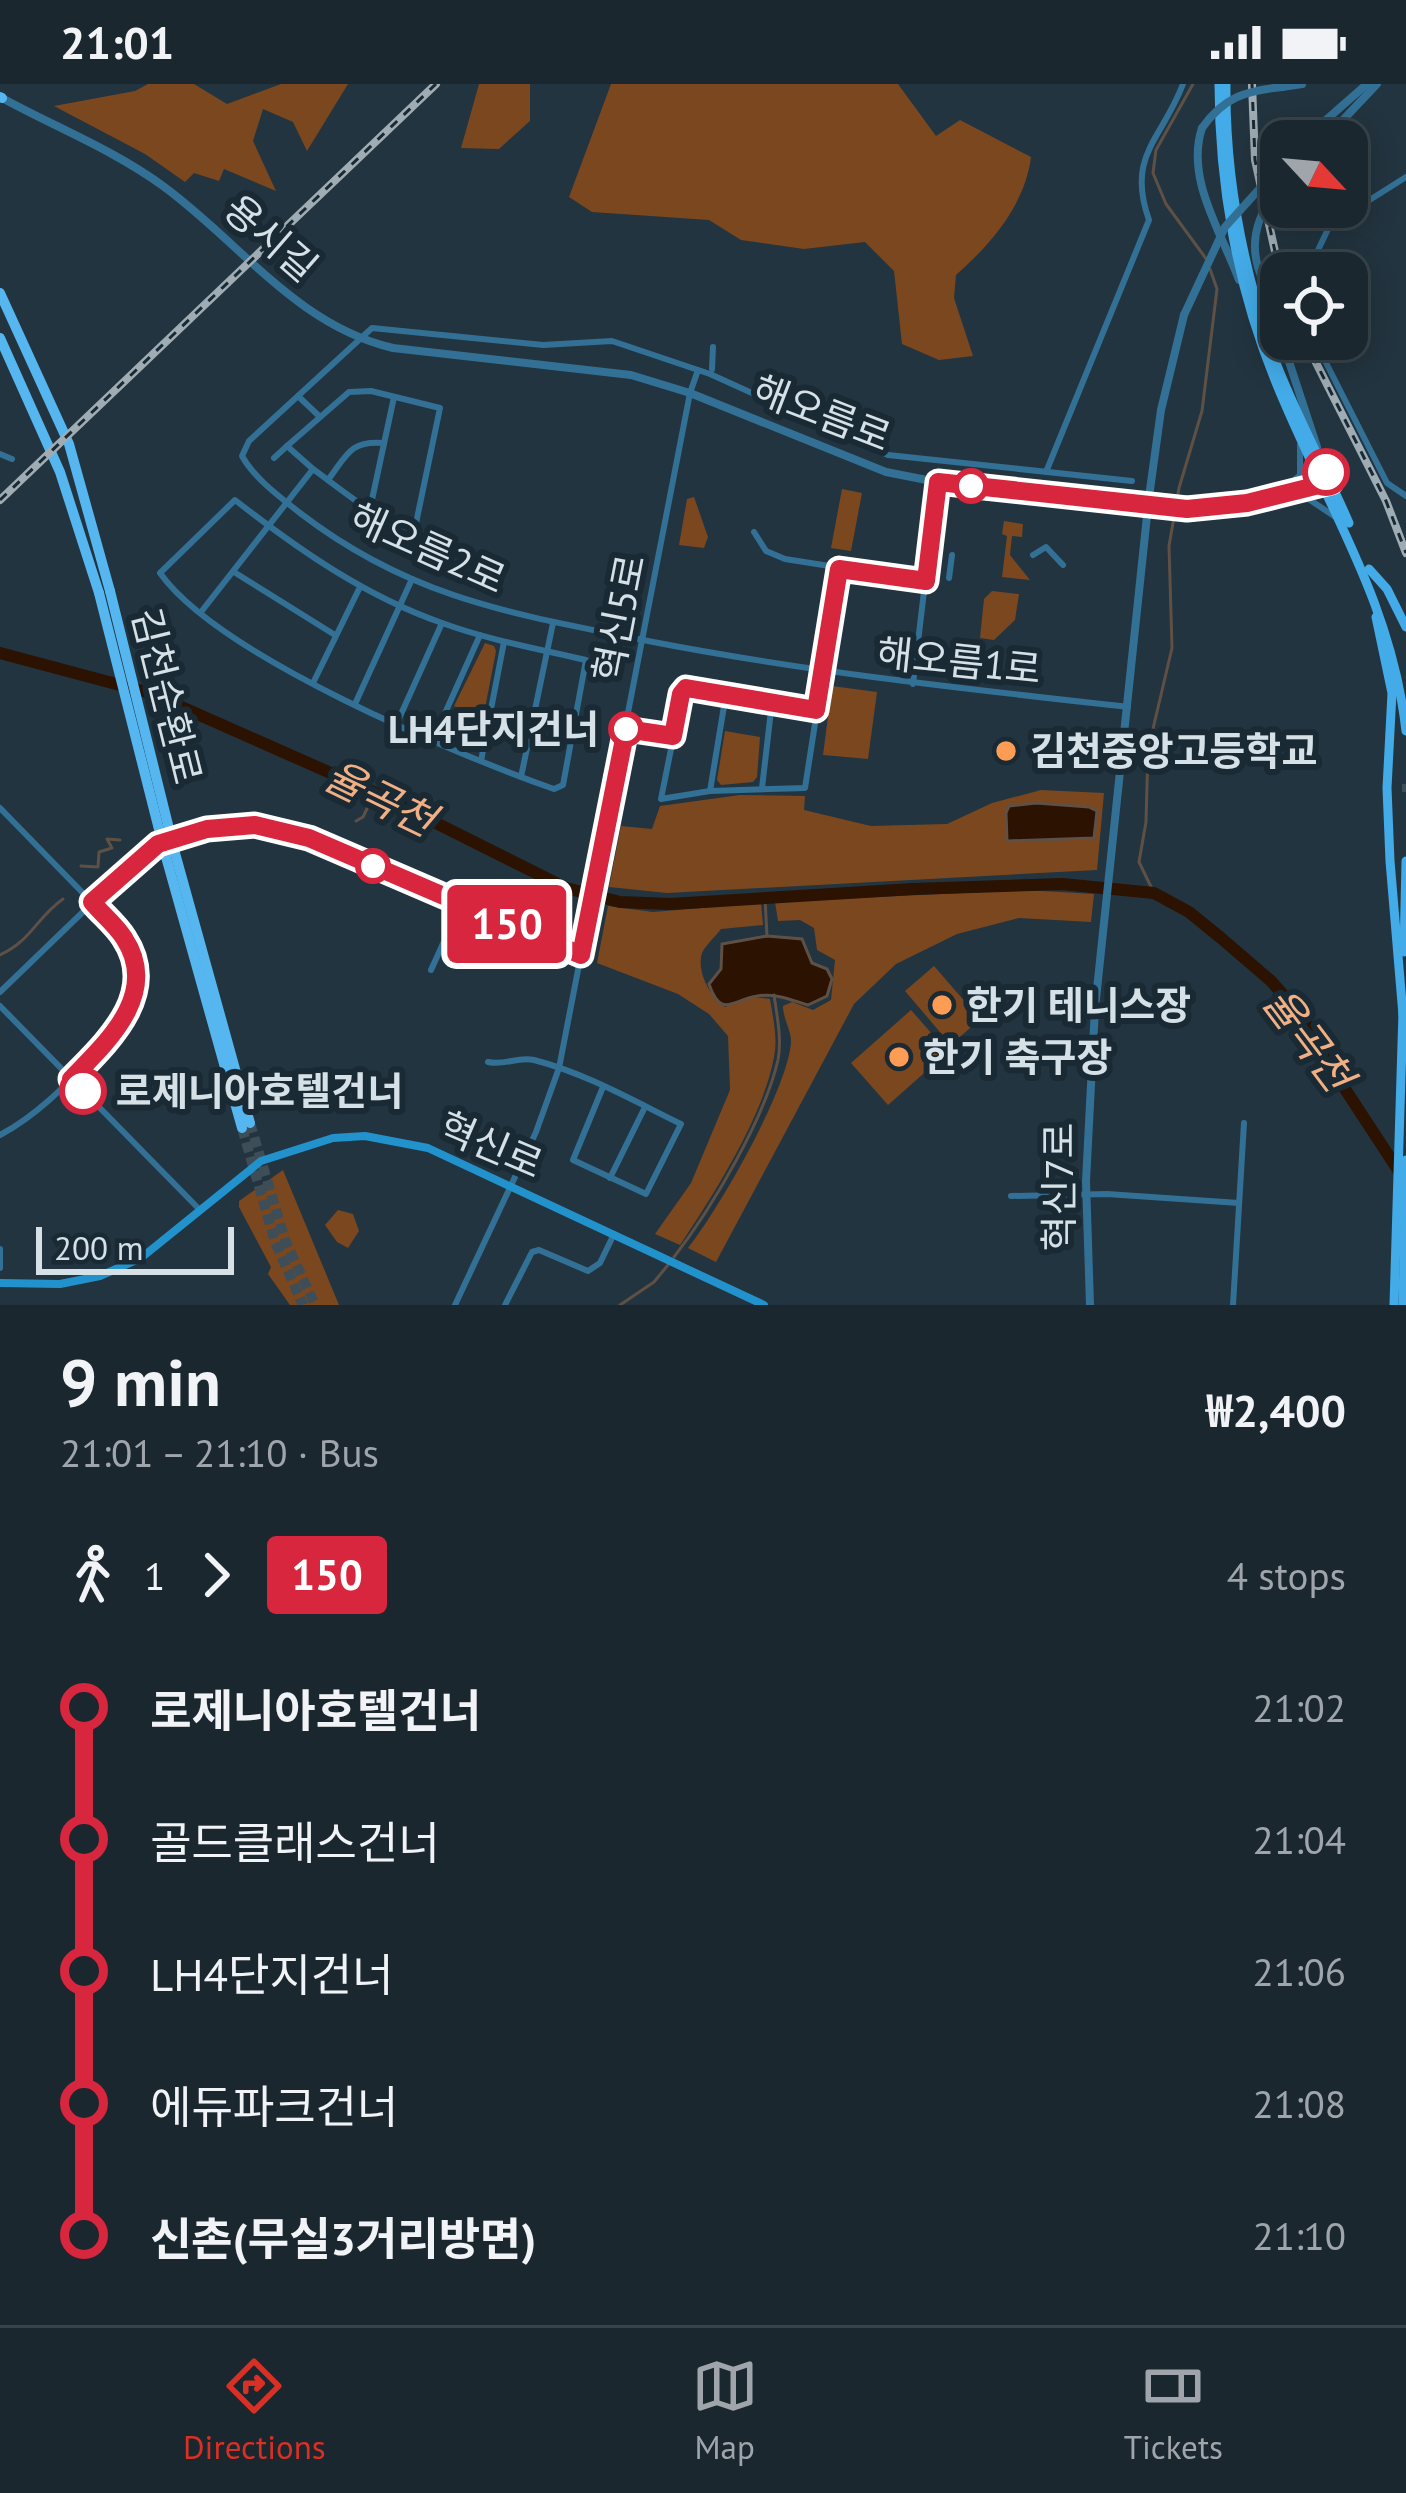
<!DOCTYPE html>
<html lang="en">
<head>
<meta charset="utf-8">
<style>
  :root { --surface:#1a272f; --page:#232f37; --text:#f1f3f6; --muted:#9fa5aa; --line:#38444b; --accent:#d93025 }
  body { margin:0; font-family:"PT Sans","Noto Sans KR",sans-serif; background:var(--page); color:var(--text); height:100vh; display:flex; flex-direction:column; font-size:45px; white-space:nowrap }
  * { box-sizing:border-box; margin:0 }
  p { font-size:39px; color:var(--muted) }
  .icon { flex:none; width:66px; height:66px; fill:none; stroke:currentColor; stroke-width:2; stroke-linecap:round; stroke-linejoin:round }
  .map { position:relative; height:1221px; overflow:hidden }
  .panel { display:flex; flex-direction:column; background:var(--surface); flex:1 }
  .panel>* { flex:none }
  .badge { padding:0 24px; border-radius:9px; font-size:42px; line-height:78px }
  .needle { width:78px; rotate:116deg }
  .buttons { position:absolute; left:1260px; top:36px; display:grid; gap:24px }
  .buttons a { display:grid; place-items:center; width:108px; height:108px; border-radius:24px; background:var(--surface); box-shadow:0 6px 30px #0003,0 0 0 3px var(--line); font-size:60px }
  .scale { position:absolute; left:36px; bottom:30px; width:198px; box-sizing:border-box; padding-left:12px; border:6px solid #d5e0e7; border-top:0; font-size:33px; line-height:42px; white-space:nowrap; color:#d5e0e7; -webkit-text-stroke:9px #192a35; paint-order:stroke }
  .map>.badge { position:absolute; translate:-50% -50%; box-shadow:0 0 0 6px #fff }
  .legs { display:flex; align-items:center; gap:18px; height:132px; padding:0 60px; font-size:39px }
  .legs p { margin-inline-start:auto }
  .head { display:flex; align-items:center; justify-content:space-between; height:204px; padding:0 60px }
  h1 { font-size:66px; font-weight:700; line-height:90px }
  ul { padding:0 60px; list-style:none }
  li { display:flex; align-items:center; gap:42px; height:132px; font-size:45px }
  li i { display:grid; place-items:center; width:18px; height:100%; margin:0 15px; background:currentColor }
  li i::after { content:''; width:30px; height:30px; margin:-15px; border:9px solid; border-radius:50%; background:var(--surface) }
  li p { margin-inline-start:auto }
  li:first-child i { background:linear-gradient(#0000 50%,currentColor 0) }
  li:last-child i { background:linear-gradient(currentColor 50%,#0000 0) }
  .status { display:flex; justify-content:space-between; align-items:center; height:84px; padding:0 60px; background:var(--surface); direction:ltr }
  .status svg { height:33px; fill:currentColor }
  .tab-bar { display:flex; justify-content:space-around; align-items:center; height:168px; border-top:3px solid var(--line); background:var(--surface); font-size:33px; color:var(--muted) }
  .tab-bar a { display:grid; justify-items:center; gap:6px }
  .tab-bar .active { color:var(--accent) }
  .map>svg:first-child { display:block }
</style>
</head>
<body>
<div class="status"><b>21:01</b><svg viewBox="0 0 49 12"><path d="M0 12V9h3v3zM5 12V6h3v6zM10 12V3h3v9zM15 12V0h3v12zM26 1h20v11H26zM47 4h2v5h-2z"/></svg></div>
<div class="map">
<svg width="1406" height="1221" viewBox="0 0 1406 1221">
  <rect width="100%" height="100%" fill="#22343f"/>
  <!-- green -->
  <g fill="#7b471f">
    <path d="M148,0h46l33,20 54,-20h67l-41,67 -14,-29 -30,-13 -10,32 23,50 -52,-22 -5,12 -25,-8 -9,9 -40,-28 -91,-48 81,-15z"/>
    <path d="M479,0h51v37l-31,28 -38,-1z"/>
    <path d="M611,0h287l38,52 24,-16 71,37c-6,48 -40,87 -75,118l-2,23 19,58 -34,4 -37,-16 -8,-73 -29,-29 -61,7 -63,-9 -32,-20 -117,-8 -23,-15z"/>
    <path d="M842,405l20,4 -11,58 -20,-3z"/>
    <path d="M694,413l14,40 -4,11 -25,-3 8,-46z"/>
    <path d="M1004,437l19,3 -1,13 -10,-1 -2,19 20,25 -28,-3 5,-41 -5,-2z"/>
    <path d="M992,507l27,3 -4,26 -21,20 -14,-2 4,-39z"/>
    <path d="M485,559l9,3 2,5 -13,68 -29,-13z"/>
    <path d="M832,602l45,6 -9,67 -45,-4z"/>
    <path d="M725,647l35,6 -3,40 -4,5 -32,3 -4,-5z"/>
    <path d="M1041,706l63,3 -7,77 -430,23 -58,-6 12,-61 31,3 8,-23 80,-11 65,1 -1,14 67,16 76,-2 45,-21z"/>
    <path d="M1025,806l69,4 -3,28 -72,-4 -62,16 -61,30 -42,40 -138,258 -28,-14c31,-39 98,-155 103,-205 1,-11 -8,-24 -8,-37l9,-4 21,8 18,-10 4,-40 -18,-10 -3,-22 -14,-8 -22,1 -3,-19z"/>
    <path d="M761,819l2,22 -42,4c-5,7 -16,17 -19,24 -6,19 9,45 23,54l28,-10 17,2c3,19 8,39 4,58 -10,58 -61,139 -94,188l-25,-11 36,-51 39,-93 -2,-54 -19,-22 -31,-20 -81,-31 11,-57 45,6z"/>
    <path d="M934,882l46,53 -29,26 -46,-54z"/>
    <path d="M911,926l37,42 -60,53 -37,-42z"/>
    <path d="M283,1086l56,135h-49l-22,-31 3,-7 -32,-60v-6z"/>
    <path d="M338,1126l15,4 6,17 -11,17 -11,-6 -12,-17z"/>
  </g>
  <!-- water -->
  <g fill="#2c1201" stroke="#5f5046" stroke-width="3">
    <path d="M1036,719l53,4 8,4 -3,27 -87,3 -1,-28 3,-7z"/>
    <path d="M767,852l35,3 10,24 15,6 5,10 -5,17 -19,9c-17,-5 -33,-12 -51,-9 -23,3 -36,24 -48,-12l12,-15 1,-25z"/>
  </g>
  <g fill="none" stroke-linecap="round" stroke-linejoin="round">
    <!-- stream -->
    <g stroke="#5f5046" stroke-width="3">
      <path d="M1193,0l-37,66 -3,23 13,31 41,56"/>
      <path d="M356,737l7,-4 12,-25"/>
      <path d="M81,782l17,1 1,-15 13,-4 -5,-9 13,1"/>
      <path d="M1154,809l-15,-31 7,-40 2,-72 24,-102 -3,-102 10,-58 23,-77 15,-122 -7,-20"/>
      <path d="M765,814l2,38"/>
      <path d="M0,871c32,-15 36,-37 63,-56"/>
      <path d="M674,1173c38,-49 90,-137 104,-197 4,-21 -1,-44 -4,-65"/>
      <path d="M620,1221l34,-23 14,-17"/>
    </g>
    <!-- river -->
    <path stroke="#2c1201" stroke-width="12" d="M0,569l150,40 228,101 188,94 54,14 51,2 242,-15 149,-5 92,9 35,19 32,26 50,43 32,36 25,46 74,113"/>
    <!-- tertiary-tunnel -->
    <path stroke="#3d4e58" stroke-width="8" stroke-dasharray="8 4" stroke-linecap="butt" d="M1402,704h4"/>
    <!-- trunk-tunnel -->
    <g stroke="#3d4e58" stroke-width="10" stroke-dasharray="10 5" stroke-linecap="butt">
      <path d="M250,1039l35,117 30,65"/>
      <path d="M242,1044l33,114 28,63"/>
    </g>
    <!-- minor -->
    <g stroke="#337095" stroke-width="6">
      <path d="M1307,189l23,-48 76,-48"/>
      <path d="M1314,255l73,144 19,13"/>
      <path d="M712,285l1,-22"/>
      <path d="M298,312l21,20"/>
      <path d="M0,370l12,5"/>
      <path d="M274,374l13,-12"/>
      <path d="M1046,388l103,-252c-23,-65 13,-80 34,-136"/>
      <path d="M328,396c19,-25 22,-40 56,-37"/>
      <path d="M1284,405l16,-14v-30"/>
      <path d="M1285,411l22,3 30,20"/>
      <path d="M235,416c64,50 130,96 207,123 47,17 96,26 144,37l-23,125 -9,4c-99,-35 -335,-133 -394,-216z"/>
      <path d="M1148,424l58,1 116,-25"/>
      <path d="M370,425l24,-112"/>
      <path d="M754,448l12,19 19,8 140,22"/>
      <path d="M1033,471l13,-8 17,18"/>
      <path d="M234,488l101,63"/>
      <path d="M949,494l3,-23"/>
      <path d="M201,528l112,-143c24,17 74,60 102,59l25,-120 -69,-17 -22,1 -62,54 26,23"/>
      <path d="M314,597l46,-94"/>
      <path d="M913,600l24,-202"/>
      <path d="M355,620l57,-125"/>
      <path d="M1128,623c-161,-18 -321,-35 -480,-66 -134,-27 -236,-42 -348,-128 -20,-16 -46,-35 -58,-57l7,-15 123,-113 171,17 69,-4 98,33 178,81 244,26"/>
      <path d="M816,626l-133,-21 -22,110 49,-8 95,-3 34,-219"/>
      <path d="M397,639l45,-100"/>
      <path d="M625,645l48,7"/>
      <path d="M433,656l47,-105"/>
      <path d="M481,677l23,-119"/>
      <path d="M521,693l32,-154"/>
      <path d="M762,704l10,-86"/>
      <path d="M710,707l16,-97"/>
      <path d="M0,724c26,27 52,53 78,80 61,63 84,98 14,170 -28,29 -56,58 -92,77"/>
      <path d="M172,755l57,-14 59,7 293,123"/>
      <path d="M431,886l30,-66"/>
      <path d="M0,908l144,-139 16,-10"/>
      <path d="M0,922l200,204"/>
      <path d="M488,978c17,4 30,-6 46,-2 51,13 100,41 147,64l-35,70 -73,-34 30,-73"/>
      <path d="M610,1094l35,-71"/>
      <path d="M1011,1112l96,-2 132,9"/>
      <path d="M0,1165v19"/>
      <path d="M455,1221l81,-173 23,-64 131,-675 8,-23"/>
      <path d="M505,1221l27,-53 7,-2 49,21 12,-8 14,-29"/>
      <path d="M1233,1221l11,-182"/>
    </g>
    <!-- tertiary -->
    <g stroke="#337095" stroke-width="8">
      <path d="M1282,3l20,-3"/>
      <path d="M2,14c53,29 112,52 161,88 78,57 133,139 230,162l238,27 59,18 196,79 51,10 211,26"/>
      <path d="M1202,44c-17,51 20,105 37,152"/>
      <path d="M1302,57l65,-57"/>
      <path d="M1323,57l54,-57"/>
      <path d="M1258,183l59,180"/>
      <path d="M1090,1221l-4,-124 9,-173 54,-511 12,-87 23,-95"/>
    </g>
    <!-- secondary -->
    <path stroke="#2292cd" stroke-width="8" d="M0,1199l60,1 40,-8 41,-18 120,-97 72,-23 32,-2 63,12 336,157"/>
    <!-- primary -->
    <g stroke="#43abe7" stroke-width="9">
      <path d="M1219,0c0,100 18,203 56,296 48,120 116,218 131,351"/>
      <path d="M1226,0c-1,92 17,184 47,271 21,57 52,112 76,168"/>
      <path d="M1369,485l18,20 19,38"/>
      <path d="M1376,533l16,76 -5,95 3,73 13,154"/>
      <path d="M1404,868l2,-91"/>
      <path d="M1394,1221l9,-294"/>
      <path d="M1403,1221l3,-145"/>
    </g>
    <!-- trunk -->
    <g stroke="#56b6ef" stroke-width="10">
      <path d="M0,13l2,1"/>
      <path d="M0,209l69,151 41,147"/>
      <path d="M0,254l60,134 39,121"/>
      <path d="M175,769l75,270"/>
      <path d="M166,773l76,271"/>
    </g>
    <!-- rail casing -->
    <g stroke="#9facb4" stroke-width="8">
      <g id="rail">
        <path d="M1252,0l3,76 26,119"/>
        <path d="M1304,255l82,162 20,52"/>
        <path d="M0,416l436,-416"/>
      </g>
    </g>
    <!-- rail -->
    <use href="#rail" stroke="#192a35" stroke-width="3" stroke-dasharray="9" stroke-linecap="butt"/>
    <!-- tertiary-bridge -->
    <g stroke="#337095" stroke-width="8">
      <path d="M1202,44c22,-31 43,-37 80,-41"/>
      <path d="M1258,183c-9,-31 2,-57 23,-81"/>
      <path d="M1184,231l41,-88 56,-62"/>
    </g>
    <!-- trunk-bridge -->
    <g stroke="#56b6ef" stroke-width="10">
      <path d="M110,507l65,262"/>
      <path d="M99,509l67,264"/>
    </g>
  </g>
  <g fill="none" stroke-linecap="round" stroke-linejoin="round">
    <!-- line-1 casing -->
    <g stroke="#fff" stroke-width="27">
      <path id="line-1" d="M83,1007l-12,-12c35,-36 90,-85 53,-141 -8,-13 -22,-24 -32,-36l66,-58 49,-15 48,-4 54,13 272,117 45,-226 47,7 8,-42 5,-6 130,22 23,-141 87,12 12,-99 249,27 60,-6 84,-21 -5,-10"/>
    </g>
    <!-- line-1 -->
    <use href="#line-1" stroke="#d7263d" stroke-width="18"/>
  </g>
  <!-- markers -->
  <g fill="#fff" stroke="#d7263d" stroke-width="6">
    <circle cx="1326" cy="388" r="21"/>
    <circle cx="971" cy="402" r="15"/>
    <circle cx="626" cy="645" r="15"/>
    <circle cx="373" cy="782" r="15"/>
    <circle cx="83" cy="1007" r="21"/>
  </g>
  <g fill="#fd9c55" stroke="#192a35" stroke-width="4.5">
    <circle cx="1006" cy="667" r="12"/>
    <circle cx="942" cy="921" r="12"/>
    <circle cx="899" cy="973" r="12"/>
  </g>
  <g text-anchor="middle" stroke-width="12" stroke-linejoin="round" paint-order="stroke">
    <!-- street labels -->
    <g font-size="39" fill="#d5e0e7" stroke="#192a35">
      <text transform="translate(271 154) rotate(41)" y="14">용시길</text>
      <text transform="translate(822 329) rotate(21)" y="14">해오름로</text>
      <text transform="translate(428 464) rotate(24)" y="14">해오름2로</text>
      <text transform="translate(619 534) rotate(-79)" y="14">혁신5로</text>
      <text transform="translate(959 577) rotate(6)" y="14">해오름1로</text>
      <text transform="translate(167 612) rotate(76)" y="14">김천순환로</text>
      <text transform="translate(491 1061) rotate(23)" y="14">혁신로</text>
      <text transform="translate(1059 1103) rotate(-90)" y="14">혁신7로</text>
    </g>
    <!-- stop labels -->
    <g font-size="39" font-weight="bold" fill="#d5e0e7" stroke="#192a35" text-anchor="end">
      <text x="599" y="659">LH4단지건너</text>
      <text x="116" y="1021" text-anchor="start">로제니아호텔건너</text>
    </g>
    <!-- poi labels -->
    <g font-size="39" font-weight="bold" fill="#d5e0e7" stroke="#192a35" text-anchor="start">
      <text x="1030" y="681">김천중앙고등학교</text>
      <text x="966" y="935">한기 테니스장</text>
      <text x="923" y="987">한기 축구장</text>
    </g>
    <!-- water labels -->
    <g font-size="42" font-style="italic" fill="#f1b084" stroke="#192a35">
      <text transform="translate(380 714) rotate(26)" y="15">율곡천</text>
      <text transform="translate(1308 955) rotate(53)" y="15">율곡천</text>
    </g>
  </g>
</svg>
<div class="buttons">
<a><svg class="needle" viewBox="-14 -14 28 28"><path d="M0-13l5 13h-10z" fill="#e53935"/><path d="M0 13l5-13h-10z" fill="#9fa5aa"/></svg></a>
<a><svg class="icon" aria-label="locate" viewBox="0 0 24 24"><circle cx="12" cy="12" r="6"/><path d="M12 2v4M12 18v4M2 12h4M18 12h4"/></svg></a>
</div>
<div class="scale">200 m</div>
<b class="badge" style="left:507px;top:840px;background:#d7263d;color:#fff">150</b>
</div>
<section class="panel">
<div class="head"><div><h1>9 min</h1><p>21:01 – 21:10 · Bus</p></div><b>₩2,400</b></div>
<div class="legs"><svg class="icon" aria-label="walk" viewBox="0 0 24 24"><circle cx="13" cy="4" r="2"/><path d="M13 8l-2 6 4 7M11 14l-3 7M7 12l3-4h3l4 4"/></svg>1<svg class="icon" aria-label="forward" viewBox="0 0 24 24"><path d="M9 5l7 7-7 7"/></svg><b class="badge" style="background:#d7263d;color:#fff">150</b><p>4 stops</p></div>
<ul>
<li><i style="color:#d7263d"></i><b>로제니아호텔건너</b><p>21:02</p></li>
<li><i style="color:#d7263d"></i><span>골드클래스건너</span><p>21:04</p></li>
<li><i style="color:#d7263d"></i><span>LH4단지건너</span><p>21:06</p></li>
<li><i style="color:#d7263d"></i><span>에듀파크건너</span><p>21:08</p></li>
<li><i style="color:#d7263d"></i><b>신촌(무실3거리방면)</b><p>21:10</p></li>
</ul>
</section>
<nav class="tab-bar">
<a class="active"><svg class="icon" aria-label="directions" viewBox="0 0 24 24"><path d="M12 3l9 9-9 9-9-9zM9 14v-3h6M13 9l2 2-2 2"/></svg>Directions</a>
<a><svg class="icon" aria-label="map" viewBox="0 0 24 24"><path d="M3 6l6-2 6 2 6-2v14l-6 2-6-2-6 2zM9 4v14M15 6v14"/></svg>Map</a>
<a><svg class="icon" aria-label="tickets" viewBox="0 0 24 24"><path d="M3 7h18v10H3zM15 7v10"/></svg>Tickets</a>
</nav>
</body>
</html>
